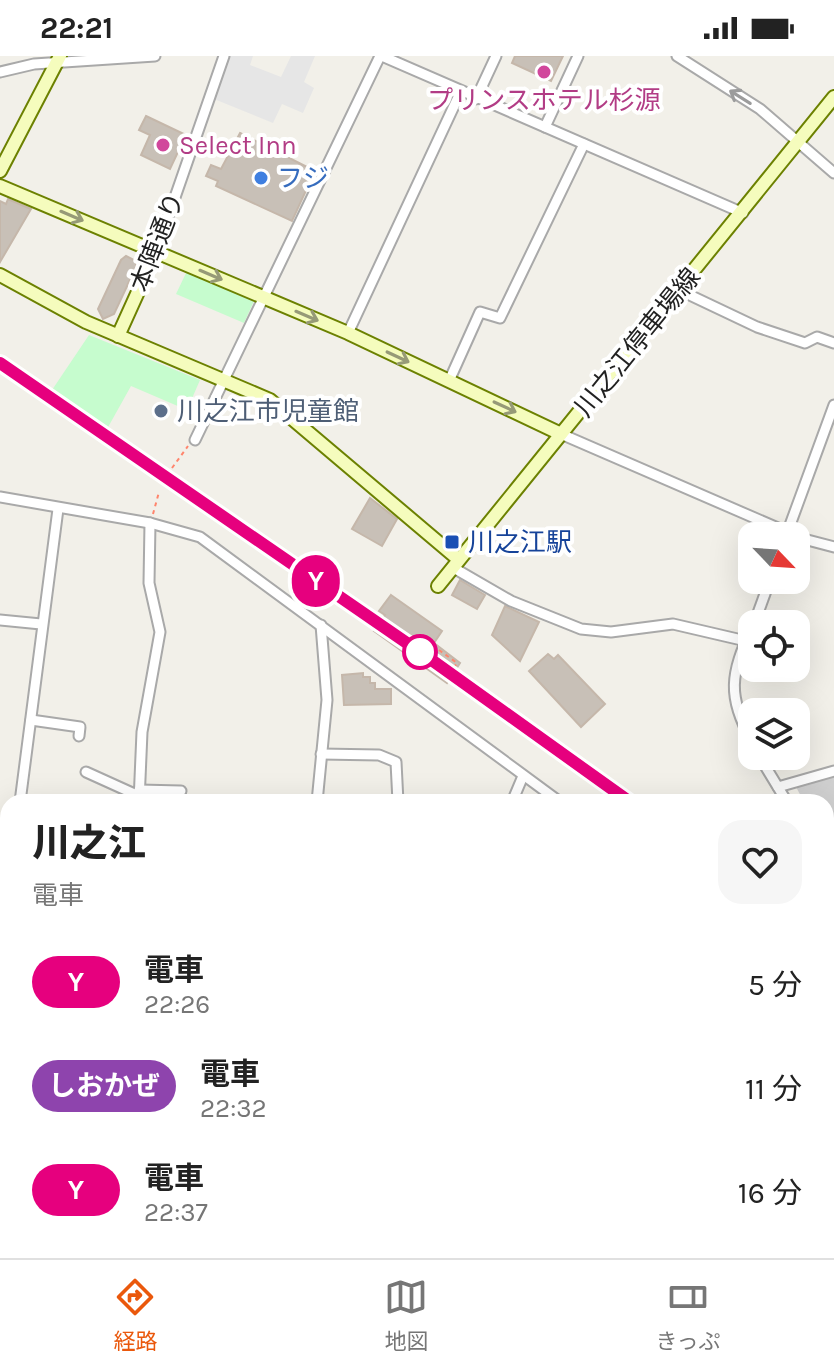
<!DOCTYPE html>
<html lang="ja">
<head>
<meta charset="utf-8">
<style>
  :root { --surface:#fff; --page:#f6f6f6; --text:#222; --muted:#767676; --line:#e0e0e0; --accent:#ea580c }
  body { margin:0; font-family:Karla,"Noto Sans JP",sans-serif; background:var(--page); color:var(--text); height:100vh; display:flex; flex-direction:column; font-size:30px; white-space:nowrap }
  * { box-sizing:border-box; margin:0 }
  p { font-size:26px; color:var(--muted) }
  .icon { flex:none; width:44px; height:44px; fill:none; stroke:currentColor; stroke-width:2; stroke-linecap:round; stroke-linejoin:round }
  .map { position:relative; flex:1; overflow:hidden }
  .sheet { position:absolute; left:0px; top:738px; width:834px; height:464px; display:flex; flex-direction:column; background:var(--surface); border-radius:24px 24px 0 0; box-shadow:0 8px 32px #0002 }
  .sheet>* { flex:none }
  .badge { padding:0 16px; border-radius:26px; font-size:28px; line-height:52px }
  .needle { width:52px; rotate:115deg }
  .tools { position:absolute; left:738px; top:466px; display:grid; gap:16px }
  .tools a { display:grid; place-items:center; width:72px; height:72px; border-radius:16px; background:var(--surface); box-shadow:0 8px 32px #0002; font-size:40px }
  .map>.badge { position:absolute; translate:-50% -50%; box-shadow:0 0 0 4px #fff }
  .round { display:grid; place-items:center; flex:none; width:84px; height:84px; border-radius:24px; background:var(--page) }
  .summary { display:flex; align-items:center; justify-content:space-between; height:136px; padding:0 32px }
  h1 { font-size:38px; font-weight:800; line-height:60px }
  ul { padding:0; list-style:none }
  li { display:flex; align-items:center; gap:24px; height:104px; padding:0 32px }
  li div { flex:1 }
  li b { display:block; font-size:30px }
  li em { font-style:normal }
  li .badge { min-width:88px; font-weight:700; text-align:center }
  .status { display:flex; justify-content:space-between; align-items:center; height:56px; padding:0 40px; background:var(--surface); direction:ltr }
  .status svg { height:22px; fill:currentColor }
  .dock { display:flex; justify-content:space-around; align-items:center; height:112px; border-top:2px solid var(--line); background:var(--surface); font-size:22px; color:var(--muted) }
  .dock a { display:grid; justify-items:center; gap:4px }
  .dock .active { color:var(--accent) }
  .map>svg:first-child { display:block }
</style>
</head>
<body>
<div class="status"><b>22:21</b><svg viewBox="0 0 49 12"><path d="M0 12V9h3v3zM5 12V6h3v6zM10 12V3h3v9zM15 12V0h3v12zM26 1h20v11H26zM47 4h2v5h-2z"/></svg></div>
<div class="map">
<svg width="834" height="1202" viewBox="0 0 834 1202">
  <rect width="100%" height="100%" fill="#f2f0e9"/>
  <!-- education -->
  <path fill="#fdffe5" d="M208,1194h303v8h-305z"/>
  <!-- religious -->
  <path fill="#d0d0d0" d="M834,719v49l-8,-3v-19h-22l-9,-17z"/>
  <!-- park -->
  <g fill="#c6fcce">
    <path d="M187,215l67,30 -10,22 -68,-29z"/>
    <path d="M89,279l111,45 -13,30 -56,-24 -24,43 -55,-39z"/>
  </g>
  <!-- pitch -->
  <path fill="#85e3c4" d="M310,1194h122l-2,8h-122z"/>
  <!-- parking -->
  <path fill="#e6e6e6" d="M230,0h23l-3,9 31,12 10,-21h24l-11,26 10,6 -11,25 -21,-9 -9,19 -59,-24z"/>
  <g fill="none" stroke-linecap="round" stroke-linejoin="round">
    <!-- stream -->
    <path stroke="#a8d1e1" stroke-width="3" d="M826,1172l8,8"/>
    <!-- river -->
    <path stroke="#a8d1e1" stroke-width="20" d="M0,1164h8"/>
  </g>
  <!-- building -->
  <g fill="#c8c0b7" stroke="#c5b7aa" stroke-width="2">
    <path d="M515,0h48l-12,25 -39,-18z"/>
    <path d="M146,60l40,19 -16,34 -29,-14 9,-20 -11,-5z"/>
    <path d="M240,77l75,38 -23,50 -76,-35 2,-5 -12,-5 5,-11 10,4z"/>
    <path d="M8,143l23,10 -31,53v-61l6,3z"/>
    <path d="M126,200l10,5v6l-22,47 -11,5 -5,-10 23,-49z"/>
    <path d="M370,442l27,21 -15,27 -30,-17z"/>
    <path d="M460,524l25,15 -8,14 -25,-14z"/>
    <path d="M391,539l51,36 -8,12 26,20 -13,20 -73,-52 11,-16 -6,-4z"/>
    <path d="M505,550l34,16 -19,39 -28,-26z"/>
    <path d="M548,598l6,5 4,-4 47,49 -24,23 -52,-56z"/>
    <path d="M363,617v4h7v6h5v6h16v15l-47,1 -2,-30z"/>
  </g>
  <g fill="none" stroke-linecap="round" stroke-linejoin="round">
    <!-- street casing -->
    <g stroke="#a9a9a9" stroke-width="13">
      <g id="street">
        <path d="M382,0l361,157"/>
        <path d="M677,0l83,53 74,64"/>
        <path d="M0,16l34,-8 121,-8"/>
        <path d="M476,43l20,-43"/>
        <path d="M545,71l33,-71"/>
        <path d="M156,196l68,-196"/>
        <path d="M679,234l78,37 48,16 12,-6 17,6"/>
        <path d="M348,277l113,-242"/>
        <path d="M449,325l31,-69 20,6 84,-174"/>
        <path d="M561,378l226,98"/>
        <path d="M195,384l185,-384"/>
        <path d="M0,441l150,26 50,14 360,265"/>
        <path d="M786,480l48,-131"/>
        <path d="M796,481l38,10"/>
        <path d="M452,511l59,34 70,28 30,3 62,-8 73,17"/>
        <path d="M0,564l41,4"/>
        <path d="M754,568l16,-44"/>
        <path d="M752,571c-22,48 -25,68 0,115"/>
        <path d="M31,664l49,7 -1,9"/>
        <path d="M321,698l58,1 17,7 2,40"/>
        <path d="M759,700l28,46"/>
        <path d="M86,716l53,24"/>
        <path d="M778,731l56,-16"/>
        <path d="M139,734l42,1"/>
        <path d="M20,746l38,-293"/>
        <path d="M139,746l3,-70 18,-100 -11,-49 1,-60"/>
        <path d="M317,746l10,-102 -6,-75"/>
        <path d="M512,746l11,-26"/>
        <path d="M826,775l8,3"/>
        <path d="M0,823l8,2"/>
        <path d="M826,925l8,-6"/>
        <path d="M826,946l8,9"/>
        <path d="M0,948l8,-74"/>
        <path d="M0,1171h8"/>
        <path d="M826,1183l8,8"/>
        <path d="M82,1194l19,5 90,2h9l3,-7"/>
        <path d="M516,1194l1,8"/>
      </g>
    </g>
    <!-- secondary casing -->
    <g stroke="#6c8101" stroke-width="16">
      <g id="secondary">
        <path d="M0,115l60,-115"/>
        <path d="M0,130l348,147 213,101"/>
        <path d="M0,219l86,47 184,78 188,159"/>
        <path d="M118,280l38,-84"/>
        <path d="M438,530l396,-489"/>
      </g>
    </g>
    <!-- path -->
    <g stroke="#ff856d" stroke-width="2" stroke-dasharray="4 4" stroke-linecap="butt">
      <path d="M172,412l16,-22"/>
      <path d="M153,458l6,-22"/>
      <path d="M439,594l18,13 -9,14"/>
      <path d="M429,610l34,24"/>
    </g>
    <!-- street -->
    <use href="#street" stroke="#fff" stroke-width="9"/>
    <!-- secondary -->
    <use href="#secondary" stroke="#f5fcbd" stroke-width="12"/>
    <!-- rail casing -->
    <g stroke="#707070" stroke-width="6">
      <g id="rail">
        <path d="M0,307l448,309"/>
        <path d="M452,618l178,128"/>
        <path d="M826,892l8,6"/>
      </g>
    </g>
    <!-- rail -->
    <use href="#rail" stroke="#fff" stroke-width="3" stroke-dasharray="9" stroke-linecap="butt"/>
  </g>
  <!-- one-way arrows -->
  <defs><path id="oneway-shaft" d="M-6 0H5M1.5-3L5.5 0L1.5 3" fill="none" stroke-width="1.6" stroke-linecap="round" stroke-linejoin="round" transform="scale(2)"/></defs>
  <use stroke="#9c9c9c" href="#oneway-shaft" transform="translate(740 41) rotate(-148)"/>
  <g stroke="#969a77">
    <use href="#oneway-shaft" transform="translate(72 160) rotate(23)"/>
    <use href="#oneway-shaft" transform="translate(211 219) rotate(23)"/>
    <use href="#oneway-shaft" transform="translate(307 260) rotate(23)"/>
    <use href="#oneway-shaft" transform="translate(398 301) rotate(25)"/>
    <use href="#oneway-shaft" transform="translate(505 351) rotate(25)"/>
  </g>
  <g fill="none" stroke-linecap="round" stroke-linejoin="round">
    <!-- line casing -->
    <g stroke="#fff" stroke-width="18">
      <path id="line" d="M0,307l433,298 197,141"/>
    </g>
    <!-- line -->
    <use href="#line" stroke="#e6007e" stroke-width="12"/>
  </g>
  <!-- markers -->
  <g fill="#d1479c" stroke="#fff" stroke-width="3">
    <circle cx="544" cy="16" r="8"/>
    <circle cx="163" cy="89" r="8"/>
  </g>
  <circle fill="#3f7fe0" stroke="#fff" stroke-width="3" cx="261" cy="122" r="8"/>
  <circle fill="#5c6f8a" stroke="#fff" stroke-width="3" cx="161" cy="355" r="8"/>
  <rect fill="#1a4fb4" stroke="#fff" stroke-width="3" x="444" y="478" width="16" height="16" rx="4"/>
  <circle fill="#fff" stroke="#e6007e" stroke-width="4" cx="420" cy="596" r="16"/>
  <g text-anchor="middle" stroke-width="8" stroke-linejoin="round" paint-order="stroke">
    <!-- hotel labels -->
    <g font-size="26" fill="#b23c85" stroke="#fff">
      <text x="544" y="53">プリンスホテル杉源</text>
      <text x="179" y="98" text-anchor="start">Select Inn</text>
    </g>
    <!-- shop labels -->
    <g font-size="26" fill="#366cbe" stroke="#fff" text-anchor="start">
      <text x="277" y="131">フジ</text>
    </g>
    <!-- street labels -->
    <g font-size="26" fill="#222" stroke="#fff">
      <text transform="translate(157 186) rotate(-69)" y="9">本陣通り</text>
      <text transform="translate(637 286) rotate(-51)" y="9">川之江停車場線</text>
    </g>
    <!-- service labels -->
    <g font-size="26" fill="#4e5e75" stroke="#fff" text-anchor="start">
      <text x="177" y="364">川之江市児童館</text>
    </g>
    <!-- transit labels -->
    <g font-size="26" fill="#164399" stroke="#fff" text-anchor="start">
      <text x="468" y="495">川之江駅</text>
    </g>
  </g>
</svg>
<div class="tools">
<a><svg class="needle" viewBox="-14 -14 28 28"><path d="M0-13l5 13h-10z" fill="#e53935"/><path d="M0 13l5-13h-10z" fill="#767676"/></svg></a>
<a><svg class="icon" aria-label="locate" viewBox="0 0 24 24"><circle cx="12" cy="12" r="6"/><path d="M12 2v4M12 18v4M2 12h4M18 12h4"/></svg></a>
<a><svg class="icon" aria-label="layers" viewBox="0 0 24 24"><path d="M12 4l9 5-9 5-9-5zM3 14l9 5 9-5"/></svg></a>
</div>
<b class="badge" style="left:316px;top:525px;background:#e6007e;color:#fff">Y</b>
<section class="sheet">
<div class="summary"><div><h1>川之江</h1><p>電車</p></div><a class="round"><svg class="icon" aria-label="heart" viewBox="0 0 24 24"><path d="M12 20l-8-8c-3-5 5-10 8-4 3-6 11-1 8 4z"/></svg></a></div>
<ul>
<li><span class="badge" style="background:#e6007e;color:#fff">Y</span><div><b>電車</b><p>22:26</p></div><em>5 分</em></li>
<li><span class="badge" style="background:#8e44ad;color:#fff">しおかぜ</span><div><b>電車</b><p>22:32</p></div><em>11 分</em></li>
<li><span class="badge" style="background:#e6007e;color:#fff">Y</span><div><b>電車</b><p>22:37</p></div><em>16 分</em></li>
</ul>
</section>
</div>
<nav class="dock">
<a class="active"><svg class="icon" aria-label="directions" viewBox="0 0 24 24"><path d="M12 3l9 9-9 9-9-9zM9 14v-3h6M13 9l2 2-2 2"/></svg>経路</a>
<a><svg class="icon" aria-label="map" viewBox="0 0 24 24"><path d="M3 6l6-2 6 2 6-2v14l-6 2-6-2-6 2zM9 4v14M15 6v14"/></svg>地図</a>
<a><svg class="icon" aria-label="tickets" viewBox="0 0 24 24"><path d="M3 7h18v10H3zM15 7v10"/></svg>きっぷ</a>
</nav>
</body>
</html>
